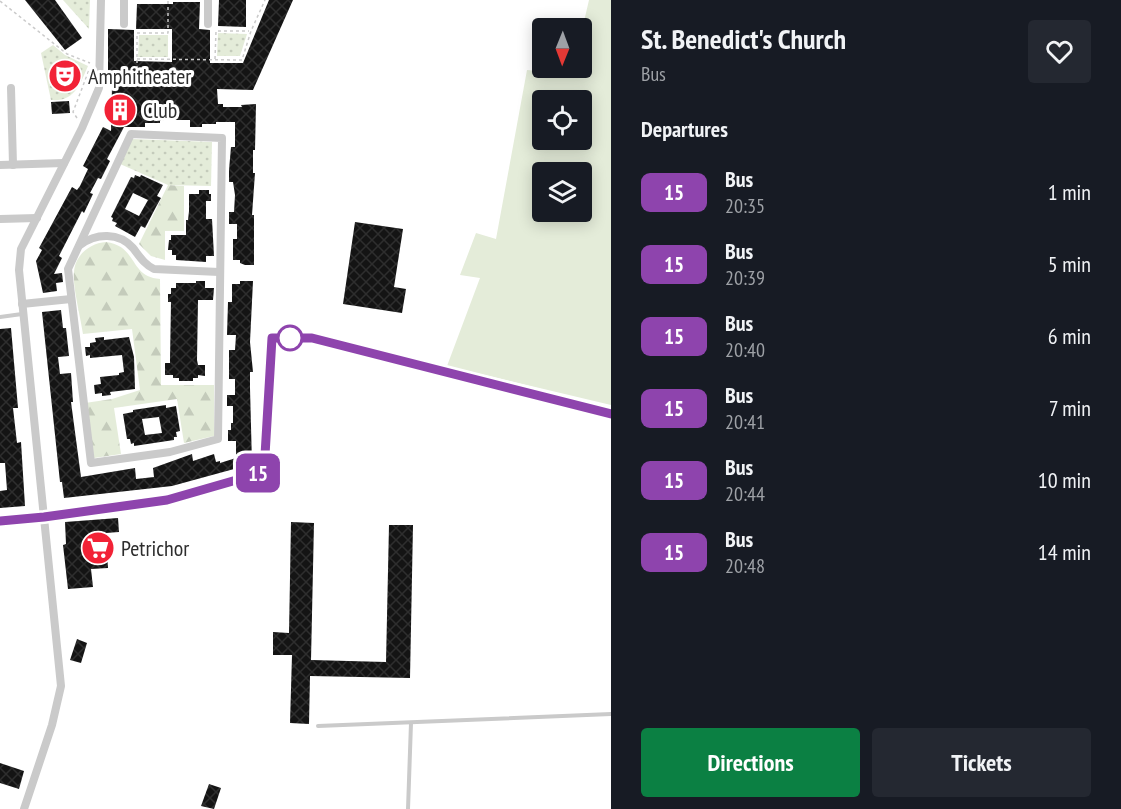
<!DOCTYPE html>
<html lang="en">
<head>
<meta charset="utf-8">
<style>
  :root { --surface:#171b24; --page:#242831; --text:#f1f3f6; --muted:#9ea1a6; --accent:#0b8043 }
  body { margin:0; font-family:"PT Sans Narrow",sans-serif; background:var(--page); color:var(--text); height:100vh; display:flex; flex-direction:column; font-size:22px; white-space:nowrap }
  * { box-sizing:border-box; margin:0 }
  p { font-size:20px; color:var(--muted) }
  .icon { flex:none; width:33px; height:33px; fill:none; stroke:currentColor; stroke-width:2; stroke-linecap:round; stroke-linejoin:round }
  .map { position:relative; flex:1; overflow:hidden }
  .panel { display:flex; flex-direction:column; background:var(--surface); width:510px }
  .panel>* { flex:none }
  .badge { padding:0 12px; border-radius:9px; font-size:21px; line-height:39px }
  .needle { width:39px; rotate:181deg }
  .tools { position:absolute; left:532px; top:18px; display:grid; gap:12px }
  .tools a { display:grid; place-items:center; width:60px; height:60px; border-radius:6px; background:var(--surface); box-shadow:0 3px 15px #0003; font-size:30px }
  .map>.badge { position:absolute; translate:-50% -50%; box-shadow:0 0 0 3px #fff }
  h2 { padding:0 30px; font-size:22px; line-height:54px }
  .round { display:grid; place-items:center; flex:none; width:63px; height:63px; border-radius:6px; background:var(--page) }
  .headline { display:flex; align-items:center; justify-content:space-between; height:102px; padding:0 30px }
  h1 { font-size:28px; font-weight:600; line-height:45px }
  .primary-button { display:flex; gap:12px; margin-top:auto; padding:12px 30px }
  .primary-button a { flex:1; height:69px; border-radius:6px; background:var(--accent); color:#fff; font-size:24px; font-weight:600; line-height:69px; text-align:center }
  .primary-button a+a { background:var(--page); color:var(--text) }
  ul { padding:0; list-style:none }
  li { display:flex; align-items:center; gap:18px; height:72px; padding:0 30px }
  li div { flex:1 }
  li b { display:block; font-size:22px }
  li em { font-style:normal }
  li .badge { min-width:66px; font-weight:700; text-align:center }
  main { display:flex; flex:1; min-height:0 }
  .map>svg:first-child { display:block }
</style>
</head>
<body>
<main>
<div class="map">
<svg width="611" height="809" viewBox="0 0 611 809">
  <defs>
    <pattern id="forest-firs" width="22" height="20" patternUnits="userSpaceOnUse" patternTransform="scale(1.5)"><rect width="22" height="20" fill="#e4ecd9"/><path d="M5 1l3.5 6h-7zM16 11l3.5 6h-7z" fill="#c4cbbb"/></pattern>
    <pattern id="park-dots" width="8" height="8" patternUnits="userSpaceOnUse" patternTransform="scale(1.5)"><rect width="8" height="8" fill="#e4ecd9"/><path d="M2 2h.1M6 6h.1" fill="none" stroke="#c4cbbb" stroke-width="1.8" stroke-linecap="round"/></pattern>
    <pattern id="building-cross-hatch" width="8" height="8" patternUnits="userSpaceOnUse" patternTransform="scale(1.5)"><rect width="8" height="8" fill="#141414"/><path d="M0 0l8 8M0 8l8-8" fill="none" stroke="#2e2e2e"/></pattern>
  </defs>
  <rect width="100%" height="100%" fill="#fff"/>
  <!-- grass -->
  <path fill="#e4ecd9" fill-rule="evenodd" d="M589,0h22v405l-164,-39 33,-88 -20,-3 16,-42 20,6 31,-169 45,4 2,-6h8v-38zM543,100h39v40h-39zM543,172h39v40h-39z"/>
  <!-- forest -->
  <g fill="url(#forest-firs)">
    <path d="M168,185l16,1v45h-19v29l-14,-4 -12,-12z"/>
    <path d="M106,242c32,4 23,35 54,37l1,106h53v51l-30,7 -7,-44 -63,9 7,46 -27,4 -9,-55 27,-4 28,-9 -8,-61 -49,5c-2,-15 -11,-50 -9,-62 1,-17 16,-29 32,-30z"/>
  </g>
  <!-- park -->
  <g fill="url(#park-dots)">
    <path d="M63,0h27l-1,29z"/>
    <path d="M218,33l29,1 -7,22h-23z"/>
    <path d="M139,35h29v22h-30z"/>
    <path d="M53,45l12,10 23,11c-8,18 -13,36 -37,34l-10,-47z"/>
    <path d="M132,139l80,3 -1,44 -43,-1 -48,-21z"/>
  </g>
  <!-- building -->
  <g fill="url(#building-cross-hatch)" fill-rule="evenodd">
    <path d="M25,0h30l27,38 -17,12z"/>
    <path d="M219,0h27v27l-28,-1z"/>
    <path d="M269,0h24l-40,90 -36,-1 1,15h5v3h19l-1,-2 15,-1 -1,46h-2v23h2l-3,42h2v50h-9l-5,-2v-3h-7v-21h4v-15h-8v-12h5l1,-17 -2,-13h-4v-12l2,-23h4v-25h-19v2h-14v3h-12v-7h-26l-4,1v2h-15v4h-21l-17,32 3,2 -9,18 -3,-1 -8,15 3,1 -9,19 -2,-2 -23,45 3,2 -8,16 8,-1 1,9 -7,1 1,8 -14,2 -7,-32 6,-11 -3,-2 33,-61 5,3 3,-4 8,-17 -5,-3 20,-39 8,4 1,-45h-4v-57l26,1v31l38,1v-33h-36l1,-25h36v-2h27l-1,27 11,1v33h33z"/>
    <path d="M69,101l1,12 -18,1 -1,-12z"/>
    <path d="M135,175l5,2 1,-2 22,10 -6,11 4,2 -5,9 -11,21 -4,-2 -6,11 -20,-11 2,-3 -5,-2 1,-3 -2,-1 20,-40 3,1zM133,193l15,7 -9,16 -14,-7z"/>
    <path d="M199,190h10v4h2v7h-5v18h6l2,37h-8v6l-30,-2v-5h-4v-5h-4l1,-10h2v-5h15v-15h2l1,-9v-17h10z"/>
    <path d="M355,222l48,7 -9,58 12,2 -4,24 -59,-9z"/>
    <path d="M196,281h9v7h9l-1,12h-15l-1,60 1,5h7v11l-7,-1v3h-5v3h-14v-3h-6v-3h-8v-12h5v-3l1,-58h-3v-8h3v-6h5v-5h20z"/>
    <path d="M240,281h13l-3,61 3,30h-3v16l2,76h-7v2l-73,20 -108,12 -2,-16h-2l-18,-170 19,-2 2,18h3l3,28 -11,1 2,17 11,-1 2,29h-2l10,75 54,-9 1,11 18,-2 -1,-9 39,-14 1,7 21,-7 2,8 4,-1v2l16,-5v-17h-8v-11h3v-7h2v-17h-6v-11h8v-16h-6v-29h6l1,-15h-9l1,-33h4v-18h8z"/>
    <path d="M11,328l7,80h-5l4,35 4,-1 4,64 -25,2v-17l7,-1 -2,-27h-5v-134z"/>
    <path d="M104,337v3l25,-3 5,20 1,32 -25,3 1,3 -9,1v-3l-7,1 -1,-9 7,-1 -1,-7 19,-2v-2l5,-1 -2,-17 -32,3v-3l-4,1 -1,-9h5v-4l6,-1 -1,-4z"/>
    <path d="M166,405v3l10,-2 4,25 -4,1 1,5h-3v3l-40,6v-3l-3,1 -1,-5h-3l-4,-25 10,-2v-2zM159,417l3,16 -17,2 -3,-16z"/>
    <path d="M118,518l1,14 -13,1 2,35 -17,1 2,18 -25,2 -5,-44 3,-1 -1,-22z"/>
    <path d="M291,522l23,1 -3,137 75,2 3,-137h24l-3,153 -100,-2 -1,48 -19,-1 2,-68h-19v-23l16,1z"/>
    <path d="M77,639l10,4 -6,20 -11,-3z"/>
    <path d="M0,763l24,8 -5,18 -19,-6z"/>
    <path d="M209,784l12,4 -7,21 -13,-3z"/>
  </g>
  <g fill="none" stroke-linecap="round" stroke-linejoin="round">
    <!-- path -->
    <g stroke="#cacaca" stroke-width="1.5" stroke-dasharray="3 3" stroke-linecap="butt">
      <path d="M0,1l67,53 23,9"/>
      <path d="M137,59l105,1 9,-29 14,-31"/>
      <path d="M215,59l1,-28h33"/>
      <path d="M137,69v-36h31v-33"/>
      <path d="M77,118l-4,-6 16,-42"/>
    </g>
    <!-- service -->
    <g stroke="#cacaca" stroke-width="4">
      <path d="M0,317l22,-3"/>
      <path d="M318,726l293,-12"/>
      <path d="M408,809l3,-86"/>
    </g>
    <!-- minor -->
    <g stroke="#cacaca" stroke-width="8">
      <path d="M124,24v-24"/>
      <path d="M208,24v-24"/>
      <path d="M11,88l2,77"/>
      <path d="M131,134l91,4 -4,301 -48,13 -79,11 -23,-194z"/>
      <path d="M0,165l64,-2"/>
      <path d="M0,219l37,-1"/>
      <path d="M80,245c16,-12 39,-13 53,3 7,9 11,16 21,21l65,3"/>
      <path d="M22,304l49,-5"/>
      <path d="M0,521l44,-4 123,-17 97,-28 8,-134h40l299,76"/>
      <path d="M24,809l28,-84 9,-39 -42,-416 2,-21 61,-121 17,-40 2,-88"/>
    </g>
  </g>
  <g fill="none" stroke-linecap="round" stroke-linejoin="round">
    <!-- line casing -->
    <g stroke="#fff" stroke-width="14">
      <path id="line" d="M0,521l44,-4 123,-17 97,-28 8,-134h40l299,76"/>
    </g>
    <!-- line -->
    <use href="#line" stroke="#8e44ad" stroke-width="9"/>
  </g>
  <!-- icons -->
  <defs>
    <g id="theatre-disc" transform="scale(1.725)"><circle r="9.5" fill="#f22236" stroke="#fff"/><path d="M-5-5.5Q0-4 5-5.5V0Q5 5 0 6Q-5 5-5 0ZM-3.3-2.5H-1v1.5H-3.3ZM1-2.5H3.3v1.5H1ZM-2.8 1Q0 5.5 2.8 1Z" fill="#fff"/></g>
    <g id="building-disc" transform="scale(1.725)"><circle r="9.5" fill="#f22236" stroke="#fff"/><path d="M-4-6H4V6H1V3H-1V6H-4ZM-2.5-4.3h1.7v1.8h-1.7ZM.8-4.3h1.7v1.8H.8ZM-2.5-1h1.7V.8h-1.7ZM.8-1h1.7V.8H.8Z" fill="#fff"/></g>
    <g id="supermarket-disc" transform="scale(1.725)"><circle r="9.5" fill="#f22236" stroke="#fff"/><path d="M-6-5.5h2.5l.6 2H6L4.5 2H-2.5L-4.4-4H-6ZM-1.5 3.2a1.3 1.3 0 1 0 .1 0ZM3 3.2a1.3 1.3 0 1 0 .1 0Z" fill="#fff"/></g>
  </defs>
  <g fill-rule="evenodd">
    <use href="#theatre-disc" x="65" y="76"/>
    <use href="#building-disc" x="120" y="110"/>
    <use href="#supermarket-disc" x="98" y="548"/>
  </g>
  <!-- markers -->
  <circle fill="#fff" stroke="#8e44ad" stroke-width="3" cx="290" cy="338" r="12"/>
  <g text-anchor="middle" stroke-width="6" stroke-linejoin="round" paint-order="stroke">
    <!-- poi labels -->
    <g font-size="22" fill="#2d2d2d" stroke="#fff" text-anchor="start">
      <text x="88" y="84">Amphitheater</text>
      <text x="143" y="118">Club</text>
      <text x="121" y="556">Petrichor</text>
    </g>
  </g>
</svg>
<div class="tools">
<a><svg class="needle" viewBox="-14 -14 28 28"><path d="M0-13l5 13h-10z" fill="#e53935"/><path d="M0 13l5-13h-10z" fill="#9ea1a6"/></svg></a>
<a><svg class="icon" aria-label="locate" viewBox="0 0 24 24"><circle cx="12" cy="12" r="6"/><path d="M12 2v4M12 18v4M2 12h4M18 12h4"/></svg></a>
<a><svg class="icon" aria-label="layers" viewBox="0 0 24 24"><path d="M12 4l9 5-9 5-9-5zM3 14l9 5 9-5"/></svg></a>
</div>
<b class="badge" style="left:258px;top:473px;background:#8e44ad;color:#fff">15</b>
</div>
<section class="panel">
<div class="headline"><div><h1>St. Benedict's Church</h1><p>Bus</p></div><a class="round"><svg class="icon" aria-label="heart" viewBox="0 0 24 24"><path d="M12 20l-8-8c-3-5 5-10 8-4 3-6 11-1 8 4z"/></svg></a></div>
<h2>Departures</h2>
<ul>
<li><span class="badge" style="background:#8e44ad;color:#fff">15</span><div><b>Bus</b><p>20:35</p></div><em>1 min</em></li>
<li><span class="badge" style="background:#8e44ad;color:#fff">15</span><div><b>Bus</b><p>20:39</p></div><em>5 min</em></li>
<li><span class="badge" style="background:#8e44ad;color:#fff">15</span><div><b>Bus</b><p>20:40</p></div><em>6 min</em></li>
<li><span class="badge" style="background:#8e44ad;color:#fff">15</span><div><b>Bus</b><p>20:41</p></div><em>7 min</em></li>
<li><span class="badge" style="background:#8e44ad;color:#fff">15</span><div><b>Bus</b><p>20:44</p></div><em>10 min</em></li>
<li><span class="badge" style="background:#8e44ad;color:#fff">15</span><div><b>Bus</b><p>20:48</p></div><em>14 min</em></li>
</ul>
<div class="primary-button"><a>Directions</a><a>Tickets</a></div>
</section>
</main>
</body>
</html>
